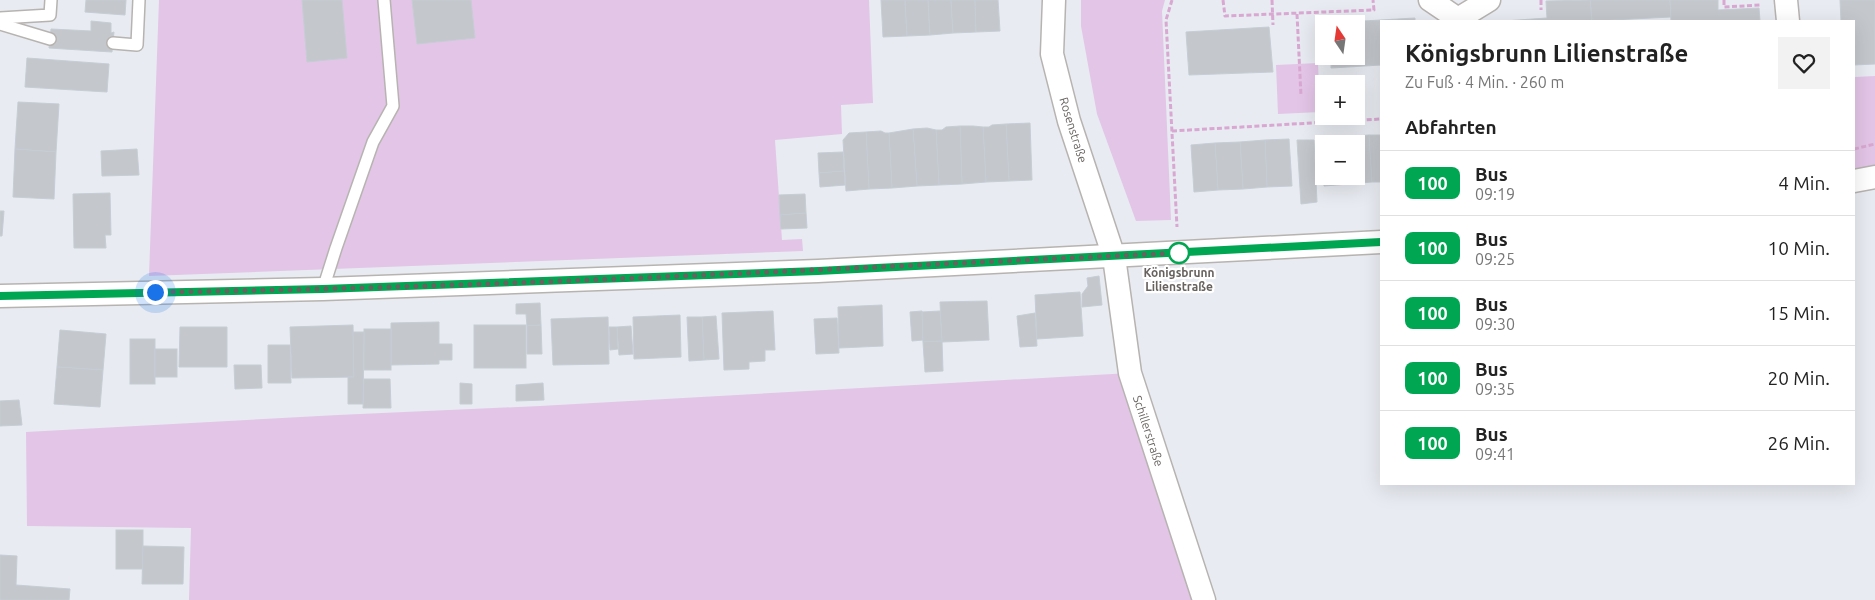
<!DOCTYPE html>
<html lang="de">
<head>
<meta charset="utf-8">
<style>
  :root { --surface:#fff; --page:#f2f2f2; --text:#222; --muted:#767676; --line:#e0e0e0 }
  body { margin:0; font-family:Ubuntu,sans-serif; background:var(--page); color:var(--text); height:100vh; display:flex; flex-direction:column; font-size:19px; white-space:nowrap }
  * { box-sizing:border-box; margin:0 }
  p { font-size:16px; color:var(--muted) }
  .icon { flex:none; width:28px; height:28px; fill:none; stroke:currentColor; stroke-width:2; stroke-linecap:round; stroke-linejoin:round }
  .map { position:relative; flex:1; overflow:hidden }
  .side { position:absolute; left:1380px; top:20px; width:475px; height:465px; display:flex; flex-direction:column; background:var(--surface); border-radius:0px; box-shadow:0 5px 20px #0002 }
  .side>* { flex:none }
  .badge { padding:0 10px; border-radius:8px; font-size:18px; line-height:32px }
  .needle { width:32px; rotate:347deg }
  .buttons { position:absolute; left:1315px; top:15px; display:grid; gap:10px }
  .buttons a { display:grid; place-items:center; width:50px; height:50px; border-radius:0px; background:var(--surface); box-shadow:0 5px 20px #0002; font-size:25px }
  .you { position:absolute; width:25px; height:25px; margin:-12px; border:4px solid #fff; border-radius:50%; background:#1a73e8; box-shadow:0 0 0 8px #1a73e833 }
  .map>.badge { position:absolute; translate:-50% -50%; box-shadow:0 0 0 2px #fff }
  h2 { padding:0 25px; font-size:19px; line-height:45px }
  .round { display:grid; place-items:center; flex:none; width:52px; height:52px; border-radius:0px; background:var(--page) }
  .summary { display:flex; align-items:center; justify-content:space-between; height:85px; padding:0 25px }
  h1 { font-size:24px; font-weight:700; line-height:38px }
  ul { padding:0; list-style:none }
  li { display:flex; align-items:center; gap:15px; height:65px; padding:0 25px; border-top:1px solid var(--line) }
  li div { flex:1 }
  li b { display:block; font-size:19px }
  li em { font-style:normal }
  li .badge { min-width:55px; font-weight:700; text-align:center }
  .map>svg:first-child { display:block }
</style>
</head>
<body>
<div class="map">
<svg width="1875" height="600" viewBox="0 0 1875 600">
  <rect width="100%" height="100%" fill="#e8ebf1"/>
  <!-- green -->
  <g fill="#e3c5e7">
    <path d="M159,0h710l4,103 -32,2 1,29 -67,6 7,100 20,-1 1,12 -654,25z"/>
    <path d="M1081,0h84l-3,11 9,209 -35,1 -39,-107 -16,-88z"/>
    <path d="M1318,63l2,49 -42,2 -2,-49z"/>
    <path d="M1875,76v89l-21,4v-92z"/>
    <path d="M1130,373l69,227h-1010l2,-72 -164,-2 -1,-94 312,-17 202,-9z"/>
  </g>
  <!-- building -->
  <g fill="#c4c7cc" stroke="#c6cdd5">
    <path d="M86,0h40l-1,15 -40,-3z"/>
    <path d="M302,0h40l5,58 -40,4z"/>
    <path d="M412,0h59l4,38 -58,6z"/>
    <path d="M881,0h24l2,36 -24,1z"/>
    <path d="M905,0h23l2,35 -23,1z"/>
    <path d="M928,0h23l2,33 -23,2z"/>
    <path d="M951,0h24l1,32 -23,1z"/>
    <path d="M975,0h23l2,31 -24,1z"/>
    <path d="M1590,0h80l1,17 -79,4z"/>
    <path d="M1590,0l2,21h-88l43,-3 -1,-17z"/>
    <path d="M1670,0h48v10l41,-2 1,13h-89z"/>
    <path d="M1840,0h35v64l-21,1v-44h-13z"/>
    <path d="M1415,18v3h-34v44l-50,3v-12h25v-32l-27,-1z"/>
    <path d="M91,21l20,2v10l3,-1 -2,20 -63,-4 2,-19 40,2z"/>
    <path d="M1269,27l4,45 -84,3 -3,-43z"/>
    <path d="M27,58l82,6 -2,28 -82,-5z"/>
    <path d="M18,102l41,2 -3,48 -41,-3z"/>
    <path d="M1030,123l2,57 -23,1 -3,-57z"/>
    <path d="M1006,124l3,57 -23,1 -3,-55h6l3,-2z"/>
    <path d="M960,126h13l10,1 3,55 -24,2z"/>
    <path d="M960,126l2,58 -23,1 -3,-55h6l4,-3z"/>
    <path d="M927,128l9,2 3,55 -22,1 -4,-57z"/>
    <path d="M913,129l4,57 -25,2 -3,-55z"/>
    <path d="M881,131l4,2h4l3,55 -23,1 -3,-57z"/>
    <path d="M866,132l3,57 -23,2 -3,-51 6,-7z"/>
    <path d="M1369,135l3,47 -24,2v-8h8v-32h-10l-1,-7z"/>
    <path d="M1369,135h12v47h-9z"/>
    <path d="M1345,137l1,7h-22v32h24v8l-24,2 -3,-48z"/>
    <path d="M1289,139l3,47 -25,1 -2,-47z"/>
    <path d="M1265,140l2,47 -24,2 -3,-47z"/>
    <path d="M1297,140h17l3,62 -16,2z"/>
    <path d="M1240,142l3,47 -25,1 -3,-47z"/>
    <path d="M1215,143l3,47 -24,2 -3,-47z"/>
    <path d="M15,149l41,3 -2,47 -41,-2z"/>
    <path d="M137,149l2,26 -37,1 -1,-25z"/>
    <path d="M843,152l1,19 -25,2 -1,-20z"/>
    <path d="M844,171l1,14 -25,2 -1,-14z"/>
    <path d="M110,193l1,42h-6l1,13h-32l-1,-54z"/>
    <path d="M805,194l1,19 -26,2 -1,-20z"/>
    <path d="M0,211h4l-2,25h-2z"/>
    <path d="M806,213l1,15 -26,1 -1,-14z"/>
    <path d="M1099,276l3,29 -20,2v-13l6,-8 -1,-8z"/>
    <path d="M1080,292l3,44 -46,3 -2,-44z"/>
    <path d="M987,301l2,39 -47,2 -2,-40z"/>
    <path d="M540,303l1,22 -14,1 -1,-12h-10v-10z"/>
    <path d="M882,305l1,41 -44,2 -1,-41z"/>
    <path d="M773,311l2,39h-10v11l-16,1v7l-25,1 -2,-57z"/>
    <path d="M922,311l1,29 -11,1 -2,-29z"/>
    <path d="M940,311l2,30 -19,1 -1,-30z"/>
    <path d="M1035,313l2,33 -17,1 -3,-31z"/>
    <path d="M680,315l1,42 -47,2 -1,-42z"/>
    <path d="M716,316l3,43 -15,1 -2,-43z"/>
    <path d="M608,317l1,47 -56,1 -2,-46z"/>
    <path d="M687,317h15l2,43 -15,1z"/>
    <path d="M837,318l2,35 -23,1 -2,-35z"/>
    <path d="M439,322v22h13v16h-13v4l-48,1v-42z"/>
    <path d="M353,325l1,52 -62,1 -2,-51z"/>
    <rect x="474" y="325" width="52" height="43"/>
    <path d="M541,325l1,29h-15v-28z"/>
    <path d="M631,326l2,28 -14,1 -2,-28z"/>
    <path d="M180,327h47v40h-48z"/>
    <path d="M609,327h8l1,22 -8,1z"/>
    <rect x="364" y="329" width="27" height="41"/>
    <path d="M60,330l46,4 -3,36 -46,-3z"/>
    <path d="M353,332h11l-1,72h-15v-27h6z"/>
    <rect x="130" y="339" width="25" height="45"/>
    <path d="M942,341l1,30 -18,1 -2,-30z"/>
    <path d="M268,345h22l1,38h-23z"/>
    <rect x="155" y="349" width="22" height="28"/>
    <path d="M234,365h27l1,23 -27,1z"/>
    <path d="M57,367l46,3 -3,37 -46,-3z"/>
    <path d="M364,379h26l1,29h-28z"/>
    <path d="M460,383l12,1v20h-12z"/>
    <path d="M543,383l1,17 -28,1v-16z"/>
    <path d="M19,400l3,25 -22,1v-25z"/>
    <rect x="116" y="530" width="27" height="39"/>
    <path d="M143,546l41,1 -1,37h-41z"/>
    <path d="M0,555l17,1 -1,29 54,4 -1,11h-69z"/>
  </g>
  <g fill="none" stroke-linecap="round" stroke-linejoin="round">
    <!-- lane casing -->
    <g stroke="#b7b3b0" stroke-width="14">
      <g id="lane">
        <path d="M0,18l50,-3 1,-15"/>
        <path d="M0,24l50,15"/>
        <path d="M113,43l24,2 2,-45"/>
        <path d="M323,289l13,-41 37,-106 20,-36 -9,-106"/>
      </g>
    </g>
    <!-- street casing -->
    <g stroke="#b7b3b0" stroke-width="25">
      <g id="street">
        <path d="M1054,0l-2,54 17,67 45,136 16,116 74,227"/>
        <path d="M1430,0l28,19"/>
        <path d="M1786,0l2,21"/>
        <path d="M1458,21v-2l31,-19"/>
        <path d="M1854,181l21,-4"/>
        <path d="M0,296l323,-7 495,-18 563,-29"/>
      </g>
    </g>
    <!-- path -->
    <g stroke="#d9a8d2" stroke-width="3" stroke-dasharray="5 2.5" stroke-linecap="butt">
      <path d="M1172,0l-6,20 11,207"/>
      <path d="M1223,0l2,16 149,-6 -1,-10"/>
      <path d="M1272,0l1,25"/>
      <path d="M1541,0v10"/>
      <path d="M1724,0v7l37,-2"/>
      <path d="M1297,14l4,82"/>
      <path d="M1172,131l209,-12"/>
      <path d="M1854,149l21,-5"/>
    </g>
    <!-- lane -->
    <use href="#lane" stroke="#fff" stroke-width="11"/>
    <!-- street -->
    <use href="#street" stroke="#fff" stroke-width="22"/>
  </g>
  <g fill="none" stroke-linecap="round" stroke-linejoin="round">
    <!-- line casing -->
    <g stroke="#fff" stroke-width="11">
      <path id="line" d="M0,296l323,-7 495,-18 563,-29"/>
    </g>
    <!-- line -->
    <use href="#line" stroke="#00a651" stroke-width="8"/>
    <!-- walk -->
    <path stroke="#67625f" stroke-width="5" stroke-dasharray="0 9" d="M155,292c341,-4 683,-24 1024,-39"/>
  </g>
  <!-- markers -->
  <circle fill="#fff" stroke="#00a651" stroke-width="2.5" cx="1179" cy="253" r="10"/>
  <g text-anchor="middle" stroke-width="4.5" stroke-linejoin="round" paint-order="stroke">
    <!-- street labels -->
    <g font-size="12" fill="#67625f" stroke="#fff">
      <text transform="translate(1073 130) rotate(73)" y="4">Rosenstraße</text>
      <text transform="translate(1148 431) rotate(72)" y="4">Schillerstraße</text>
    </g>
    <!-- stop labels -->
    <g font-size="12" font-weight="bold" fill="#67625f" stroke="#fff">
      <text x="1179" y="277">Königsbrunn<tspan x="1179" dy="14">Lilienstraße</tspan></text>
    </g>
  </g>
</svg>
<div class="buttons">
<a><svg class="needle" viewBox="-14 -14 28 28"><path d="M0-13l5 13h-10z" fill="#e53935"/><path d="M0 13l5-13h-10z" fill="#767676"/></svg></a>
<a>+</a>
<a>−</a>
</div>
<div class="you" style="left:155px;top:292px"></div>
<section class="side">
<div class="summary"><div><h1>Königsbrunn Lilienstraße</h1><p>Zu Fuß · 4 Min. · 260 m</p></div><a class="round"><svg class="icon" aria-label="heart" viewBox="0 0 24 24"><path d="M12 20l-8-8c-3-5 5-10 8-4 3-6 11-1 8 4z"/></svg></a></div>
<h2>Abfahrten</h2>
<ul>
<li><span class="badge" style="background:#00a651;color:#fff">100</span><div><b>Bus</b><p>09:19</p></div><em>4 Min.</em></li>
<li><span class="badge" style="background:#00a651;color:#fff">100</span><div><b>Bus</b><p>09:25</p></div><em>10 Min.</em></li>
<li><span class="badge" style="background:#00a651;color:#fff">100</span><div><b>Bus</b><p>09:30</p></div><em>15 Min.</em></li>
<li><span class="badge" style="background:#00a651;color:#fff">100</span><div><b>Bus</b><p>09:35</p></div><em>20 Min.</em></li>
<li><span class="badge" style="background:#00a651;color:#fff">100</span><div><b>Bus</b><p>09:41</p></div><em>26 Min.</em></li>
</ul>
</section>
</div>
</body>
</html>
